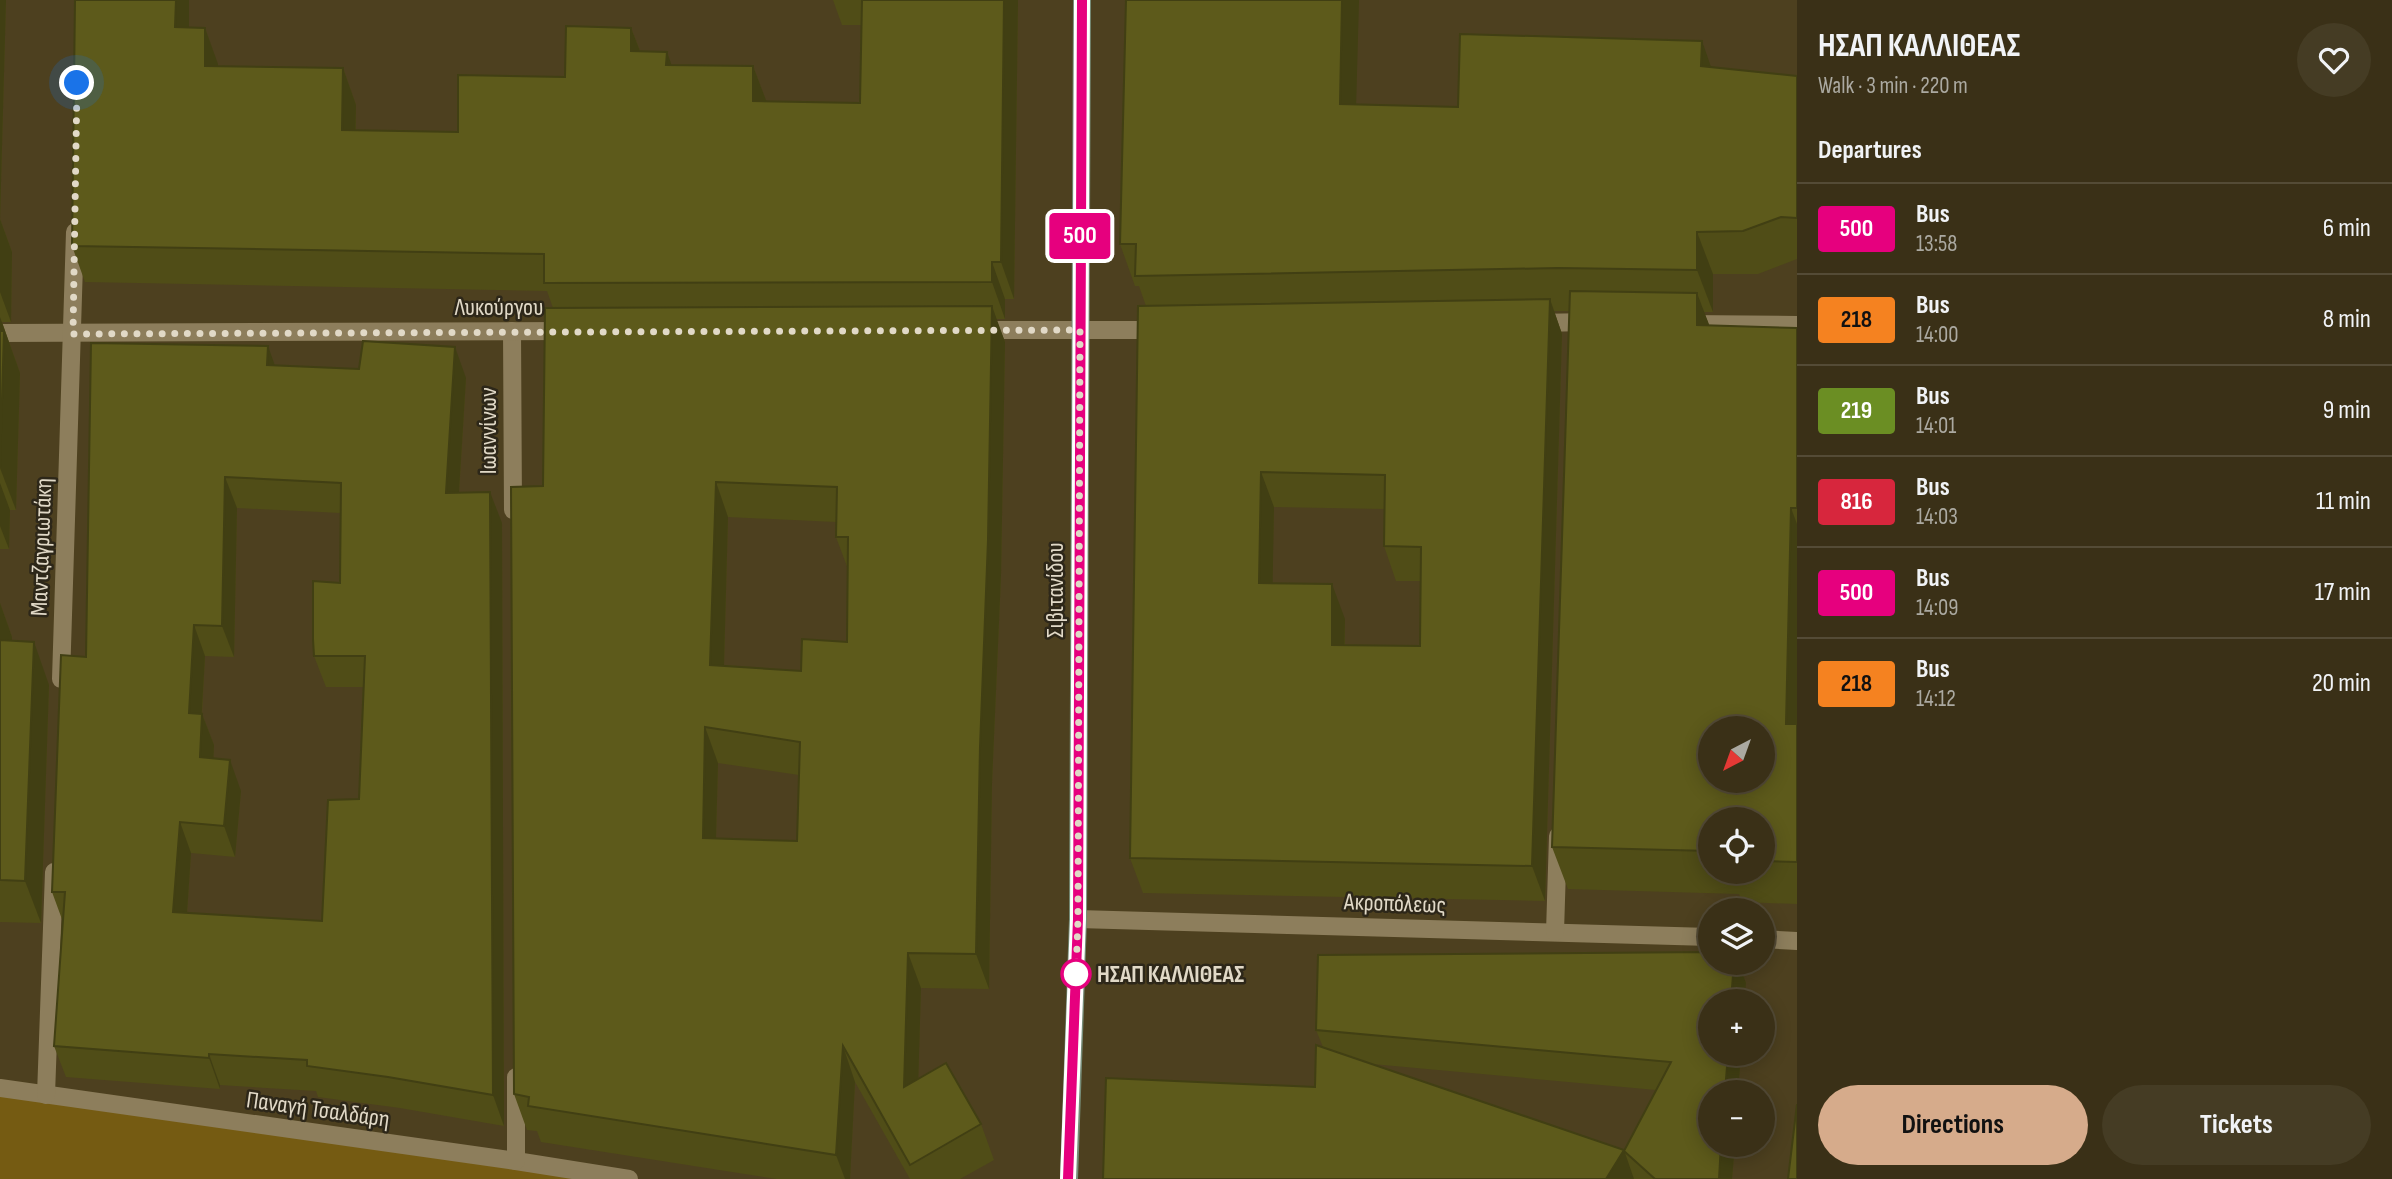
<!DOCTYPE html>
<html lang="en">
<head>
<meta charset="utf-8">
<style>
  :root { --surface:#3a3017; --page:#453c24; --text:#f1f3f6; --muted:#aba9a1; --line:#544b36; --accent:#d6ab8b }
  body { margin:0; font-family:"Sofia Sans Condensed",sans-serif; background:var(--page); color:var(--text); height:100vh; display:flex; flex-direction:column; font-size:26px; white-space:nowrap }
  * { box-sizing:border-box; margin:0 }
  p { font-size:23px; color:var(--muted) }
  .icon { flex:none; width:38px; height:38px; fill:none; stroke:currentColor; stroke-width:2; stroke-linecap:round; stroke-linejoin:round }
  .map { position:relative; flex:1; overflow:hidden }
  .sheet { display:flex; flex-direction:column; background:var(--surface); width:595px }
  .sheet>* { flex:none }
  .badge { padding:0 14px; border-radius:5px; font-size:24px; line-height:46px }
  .needle { width:46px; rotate:221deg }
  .buttons { position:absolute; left:1698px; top:716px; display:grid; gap:14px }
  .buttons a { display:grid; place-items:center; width:77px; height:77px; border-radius:50%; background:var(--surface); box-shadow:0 4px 18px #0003,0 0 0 2px var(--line); font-size:35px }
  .you { position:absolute; width:35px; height:35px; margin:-18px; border:5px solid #fff; border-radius:50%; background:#1a73e8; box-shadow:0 0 0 10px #1a73e833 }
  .map>.badge { position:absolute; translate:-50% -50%; box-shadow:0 0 0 4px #fff }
  h2 { padding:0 21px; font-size:26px; line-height:63px }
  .round { display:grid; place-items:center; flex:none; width:74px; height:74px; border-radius:37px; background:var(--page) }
  .summary { display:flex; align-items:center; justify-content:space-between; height:119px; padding:0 21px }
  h1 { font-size:33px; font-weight:700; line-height:52px }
  .action { display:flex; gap:14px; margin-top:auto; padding:14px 21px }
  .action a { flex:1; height:80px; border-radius:42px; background:var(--accent); color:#111; font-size:28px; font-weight:700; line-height:80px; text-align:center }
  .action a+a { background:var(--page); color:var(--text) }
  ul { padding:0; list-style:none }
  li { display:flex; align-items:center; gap:21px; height:91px; padding:0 21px; border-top:2px solid var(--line) }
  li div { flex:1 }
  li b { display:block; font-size:26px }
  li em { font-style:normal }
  li .badge { min-width:77px; font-weight:700; text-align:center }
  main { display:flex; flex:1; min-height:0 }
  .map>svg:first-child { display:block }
</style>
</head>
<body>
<main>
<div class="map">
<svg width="1797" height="1179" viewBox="0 0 1797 1179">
  <rect width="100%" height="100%" fill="#4d401f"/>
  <!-- green -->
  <path fill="#755b12" d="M0,1095l583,84h-583z"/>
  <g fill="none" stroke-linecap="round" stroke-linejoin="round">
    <!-- pedestrian -->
    <path stroke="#8d7e5c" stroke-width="18" d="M516,1161l113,18"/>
    <!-- minor -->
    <g stroke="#8d7e5c" stroke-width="18">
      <path d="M1535,323l56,-1"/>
      <path d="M1685,324l112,1"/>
      <path d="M978,330h182"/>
      <path d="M512,331l1,179"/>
      <path d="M0,333l569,-2"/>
      <path d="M61,679l14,-447"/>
      <path d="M1078,919l632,18"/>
      <path d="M1555,932l3,-96"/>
      <path d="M1762,939l35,2"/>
      <path d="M0,1088l516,73v-84"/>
      <path d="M46,1095l8,-223"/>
    </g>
    <!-- secondary -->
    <path stroke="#768c78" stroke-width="18" d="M1069,1179l9,-260 4,-919"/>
  </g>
  <!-- wall -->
  <g fill="#504d17" fill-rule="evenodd">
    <path d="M0,0h6l-6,219 12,33 -1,70h-9l18,51 -4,137h-6l-1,39h-9z"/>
    <path d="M75,0h114v27l16,1 13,38 125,2 13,37v25l102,2 107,-55 66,-49 9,23 27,1 4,13 82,1 13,35 94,2 1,-78h-19l-9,-25h185l-4,299h-9v20h-9l9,23 -4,233 -9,208 -3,206 -68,-1 -3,91 63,45 13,36 -34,19h-50l-55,-97 -5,97h-73l-236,-37 -4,-11 -10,-1 -13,-36 39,-786 -6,-17 -462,-9 -13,-36zM728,517l108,5v15l12,32 -1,73 -46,29 -77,-6zM718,763l81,12 -2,66 -81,-2z"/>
    <path d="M1711,67l86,9v183l-39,15h-45v38h-9l5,13 88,3v576l-55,-2 -3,-8 -171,-5 -16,-42 17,-536h-15l8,23 -17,567 -402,-8 -13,-35 16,-552 -7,-20h-4l-15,-42 236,-140 102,3zM1274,507l110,2v37l12,35h24v65l-75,-1v-26l-73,-36zM1710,819h52v53h-52z"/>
    <path d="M275,365l191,13 -7,115 43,30 2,603 -104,-18 -82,-11 -2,-6 -96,-6v4l-154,-12 -12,-31 9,-124 -11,-30 34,-235zM237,508l104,5 -1,70 -26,73 12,31h37l-4,112 -37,122 -135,-8 4,-60 44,4 6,-66 -28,-32 1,-14 -12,-31 3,-58 29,1z"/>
    <path d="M0,603l12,34v4l37,44 -8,238 -41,-1z"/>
    <path d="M1710,962h28l8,21 -36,71h31l-3,38 -28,52h25l-3,35h-629l212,-92 8,-40 -7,-17zM1372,1064l284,26 -32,61z"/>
  </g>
  <!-- shaded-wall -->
  <g fill="#413f13">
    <path d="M0,0h6l-6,219 12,33 -1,70 -11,-30z"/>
    <path d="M176,0h13v64l-14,-37z"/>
    <path d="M1004,0h14l-4,299 -13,-37z"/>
    <path d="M1342,0h17l-4,146 -15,-42z"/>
    <path d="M205,28l13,36v39l-13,-37z"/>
    <path d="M631,28l14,36 -14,-13z"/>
    <path d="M1702,41l15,43 -16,-18z"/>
    <path d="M667,52l13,37 -14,-24z"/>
    <path d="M753,66l14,37 -14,-2z"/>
    <path d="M343,68l13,37 -1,62 -13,-37z"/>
    <path d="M1697,232l16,42v38l-16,-42z"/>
    <path d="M992,262l13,37v20l-13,-37z"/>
    <path d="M1697,293l16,42 -16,-10z"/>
    <path d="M1550,299l12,35 -17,567 -13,-35z"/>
    <path d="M992,306l13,36 -4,233 -9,208 -3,206 -13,-35 4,-207z"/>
    <path d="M0,317l20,56 -4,137 -16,-42z"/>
    <path d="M268,346l11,31 -12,-12z"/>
    <path d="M455,347l11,31 -9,146 -11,-31z"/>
    <path d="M1261,472l13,35 -2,111 -13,-35z"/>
    <path d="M225,477l12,31 -3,149 -12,-31z"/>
    <path d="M716,482l12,35 -5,183 -13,-35z"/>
    <path d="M0,483l10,27 -1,39 -9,-23z"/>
    <path d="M490,492l12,31 2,603 -11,-31z"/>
    <path d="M1791,508l6,16v229l-11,-29z"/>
    <path d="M1332,584l13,35 -1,61 -12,-35z"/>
    <path d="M0,603l12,34 -1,45 -11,-30z"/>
    <path d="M194,625l11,31 -5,88 -11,-31z"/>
    <path d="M34,642l15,43 -8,238 -16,-42z"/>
    <path d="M202,714l12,31 -2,43 -12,-31z"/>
    <path d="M705,727l13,36 -3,110 -12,-35z"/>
    <path d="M230,760l11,31 -6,66 -11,-31z"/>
    <path d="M180,822l11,31 -6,90 -12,-31z"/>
    <path d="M908,953l13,35 -4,134 -13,-35z"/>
    <path d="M1734,962h4l8,21 -2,18h-13z"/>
    <path d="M843,1046l12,36 -5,97h-5l-9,-24z"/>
    <path d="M209,1054l11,31v4l-11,-31z"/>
    <path d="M1728,1054h13l-3,38h-13z"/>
    <path d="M1721,1144h14l-3,35h-13z"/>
    <path d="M1624,1150l10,29h-28z"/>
  </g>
  <!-- building -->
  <g fill="#5d5a1b" stroke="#413f13" stroke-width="2" fill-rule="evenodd">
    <path d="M75,0h101l-1,27 30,1v38l138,2 -1,62 116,2v-57l107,2 1,-51 65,2v23l36,1 -1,13 87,1v35l107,2 2,-103h142l-3,262h-9v20l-448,1v-29l-472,-8z"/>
    <path d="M1126,0h216l-2,104 118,3 2,-73 242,7 -1,25 96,10v142l-16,-1 -38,14 -46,1v38l-139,-2 -423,8 1,-32h-16z"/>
    <path d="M1570,291l127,2v32l100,3v180h-6l-5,216h11v138l-35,-1v-42h-52v32l-158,-4zM1710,728h52v52h-52z"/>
    <path d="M1550,299l-18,567 -402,-8 8,-552zM1261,472l124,3 -1,71 37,1 -1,99 -88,-1v-61l-73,-1z"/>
    <path d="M992,306l-4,234 -8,207 -4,207 -68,-1 -4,134 42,-24 35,61 -71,41 -67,-119 -7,109 -308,-49 1,-9 -15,-3 -3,-607 32,-1 2,-178zM716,482l121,5 -1,50h12l-1,105 -45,-3 -1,32 -91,-6zM705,727l95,15 -3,99 -94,-3z"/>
    <path d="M0,331h4l-4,137z"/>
    <path d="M363,341l92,6 -9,146 44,-1 3,603 -105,-18 -81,-11v-6l-98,-6v4l-155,-12 11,-154h-13l9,-237 25,2 5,-314 177,3 -1,19 92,4zM225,477l116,6 -1,100 -27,-2v58l1,17h51l-6,143 -31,1 -6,121 -149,-9 7,-90 44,4 6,-66 -30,-3 2,-43 -13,-1 5,-88 28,1z"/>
    <path d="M0,640l34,2 -9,239 -25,-1z"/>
    <path d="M1710,952v10h24l-3,39h-21v53h18l-3,38h-15v52h11l-2,35h-64l-31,-28 47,-89 -355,-32 2,-75z"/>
    <path d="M1316,1045l308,105 -18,29h-503l3,-101 209,9z"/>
    <path d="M1797,1104v75h-9z"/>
  </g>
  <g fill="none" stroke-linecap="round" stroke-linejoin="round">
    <!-- line casing -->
    <g stroke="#fff" stroke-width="16">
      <path id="line" d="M1068,1179l10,-260 4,-919"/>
    </g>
    <!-- line -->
    <use href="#line" stroke="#e6007e" stroke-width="10"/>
    <!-- walk -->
    <path stroke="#e1d9c7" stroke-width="7" stroke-dasharray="0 12.6" d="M77,83l-4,251 1007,-4 -2,589 -2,55"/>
  </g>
  <!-- markers -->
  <circle fill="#fff" stroke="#e6007e" stroke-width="3.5" cx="1076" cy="974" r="14"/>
  <g text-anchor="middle" stroke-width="5" stroke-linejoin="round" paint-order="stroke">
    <!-- street labels -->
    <g font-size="24" fill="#e1d9c7" stroke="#2d2719">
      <text x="499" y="315">Λυκούργου</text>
      <text transform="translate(488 431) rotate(-90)" y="8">Ιωαννίνων</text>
      <text transform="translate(41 547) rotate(-88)" y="8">Μαντζαγριωτάκη</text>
      <text transform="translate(1055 590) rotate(-90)" y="8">Σιβιτανίδου</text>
      <text transform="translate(1395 903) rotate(2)" y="8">Ακροπόλεως</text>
      <text transform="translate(318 1109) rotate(8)" y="8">Παναγή Τσαλδάρη</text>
    </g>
    <!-- stop labels -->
    <g font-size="24" font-weight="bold" fill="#e1d9c7" stroke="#2d2719" text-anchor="start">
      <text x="1097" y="982">ΗΣΑΠ ΚΑΛΛΙΘΕΑΣ</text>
    </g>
  </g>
</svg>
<div class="buttons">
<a><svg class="needle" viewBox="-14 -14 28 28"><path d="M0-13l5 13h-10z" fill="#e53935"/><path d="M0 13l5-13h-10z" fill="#aba9a1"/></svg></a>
<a><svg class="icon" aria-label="locate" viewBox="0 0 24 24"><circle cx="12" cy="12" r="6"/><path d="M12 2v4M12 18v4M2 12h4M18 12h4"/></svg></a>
<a><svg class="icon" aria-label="layers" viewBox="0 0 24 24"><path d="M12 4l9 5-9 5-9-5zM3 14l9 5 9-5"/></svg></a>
<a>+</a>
<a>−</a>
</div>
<div class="you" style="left:77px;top:83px"></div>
<b class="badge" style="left:1080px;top:236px;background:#e6007e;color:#fff">500</b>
</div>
<section class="sheet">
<div class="summary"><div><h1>ΗΣΑΠ ΚΑΛΛΙΘΕΑΣ</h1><p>Walk · 3 min · 220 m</p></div><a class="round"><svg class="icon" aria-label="heart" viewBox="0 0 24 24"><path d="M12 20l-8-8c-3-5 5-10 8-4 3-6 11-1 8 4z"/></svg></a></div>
<h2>Departures</h2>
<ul>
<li><span class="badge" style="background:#e6007e;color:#fff">500</span><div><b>Bus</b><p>13:58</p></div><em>6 min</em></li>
<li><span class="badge" style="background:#f58220;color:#111">218</span><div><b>Bus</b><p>14:00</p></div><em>8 min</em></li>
<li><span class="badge" style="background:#6b8e23;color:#fff">219</span><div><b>Bus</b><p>14:01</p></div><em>9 min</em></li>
<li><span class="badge" style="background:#d7263d;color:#fff">816</span><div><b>Bus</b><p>14:03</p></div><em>11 min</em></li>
<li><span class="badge" style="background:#e6007e;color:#fff">500</span><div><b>Bus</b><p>14:09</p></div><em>17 min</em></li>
<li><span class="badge" style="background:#f58220;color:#111">218</span><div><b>Bus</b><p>14:12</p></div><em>20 min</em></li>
</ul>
<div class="action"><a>Directions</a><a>Tickets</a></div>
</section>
</main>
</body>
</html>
